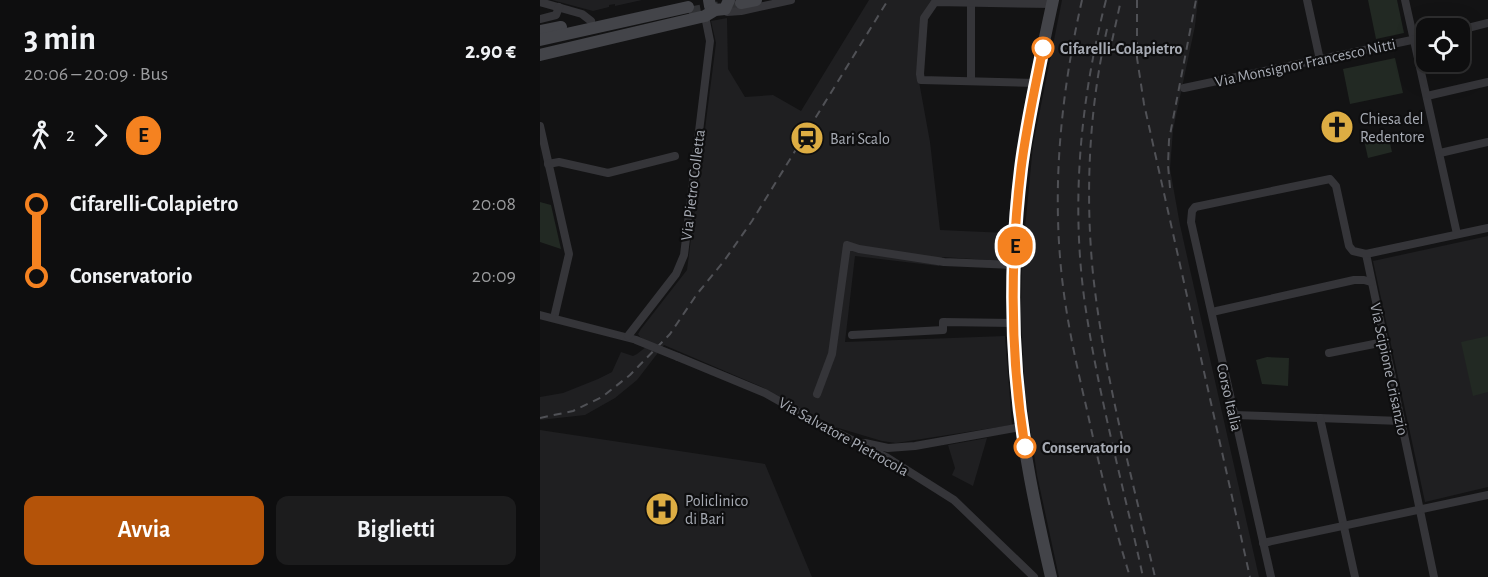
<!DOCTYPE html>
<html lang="it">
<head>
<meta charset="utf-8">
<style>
  :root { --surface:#0e0e0f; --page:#1c1c1d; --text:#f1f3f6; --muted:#9b9c9e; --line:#2e2e2f; --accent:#b45309 }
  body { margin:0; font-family:"Alegreya Sans",sans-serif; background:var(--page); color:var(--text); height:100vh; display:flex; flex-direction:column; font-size:22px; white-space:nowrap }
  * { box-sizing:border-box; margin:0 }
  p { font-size:20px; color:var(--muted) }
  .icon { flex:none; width:33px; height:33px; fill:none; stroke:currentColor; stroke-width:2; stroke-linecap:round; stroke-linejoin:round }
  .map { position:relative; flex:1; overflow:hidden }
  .panel { display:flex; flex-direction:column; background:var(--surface); width:540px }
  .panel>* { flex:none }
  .badge { padding:0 12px; border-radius:20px; font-size:21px; line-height:39px }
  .tools { position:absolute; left:876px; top:18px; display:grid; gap:12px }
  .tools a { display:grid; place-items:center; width:54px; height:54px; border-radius:12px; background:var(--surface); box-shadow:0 6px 24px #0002,0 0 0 2px var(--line); font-size:30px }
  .map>.badge { position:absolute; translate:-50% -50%; box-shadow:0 0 0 3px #fff }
  .legs { display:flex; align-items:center; gap:9px; height:66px; padding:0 24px; font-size:20px }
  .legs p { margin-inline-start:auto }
  .summary { display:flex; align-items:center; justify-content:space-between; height:102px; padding:0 24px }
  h1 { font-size:33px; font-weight:700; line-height:45px }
  .primary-button { display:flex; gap:12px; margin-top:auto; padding:12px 24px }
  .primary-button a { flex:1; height:69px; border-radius:12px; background:var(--accent); color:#fff; font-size:24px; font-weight:700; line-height:69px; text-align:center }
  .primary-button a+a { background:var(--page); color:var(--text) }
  ul { padding:0 24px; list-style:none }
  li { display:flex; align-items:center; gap:21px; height:72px; font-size:22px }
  li i { display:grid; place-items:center; width:9px; height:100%; margin:0 8px; background:currentColor }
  li i::after { content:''; width:15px; height:15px; margin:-8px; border:4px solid; border-radius:50%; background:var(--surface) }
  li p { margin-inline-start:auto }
  li:first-child i { background:linear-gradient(#0000 50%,currentColor 0) }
  li:last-child i { background:linear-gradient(currentColor 50%,#0000 0) }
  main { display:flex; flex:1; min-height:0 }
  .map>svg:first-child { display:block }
</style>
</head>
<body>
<main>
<section class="panel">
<div class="summary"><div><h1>3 min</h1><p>20:06 – 20:09 · Bus</p></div><b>2.90 €</b></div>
<div class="legs"><svg class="icon" aria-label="walk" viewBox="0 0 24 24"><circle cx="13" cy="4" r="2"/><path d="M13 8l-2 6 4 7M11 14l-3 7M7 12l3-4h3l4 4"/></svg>2<svg class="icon" aria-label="forward" viewBox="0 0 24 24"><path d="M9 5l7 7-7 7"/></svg><b class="badge" style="background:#f58220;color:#111">E</b></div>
<ul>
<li><i style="color:#f58220"></i><b>Cifarelli-Colapietro</b><p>20:08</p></li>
<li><i style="color:#f58220"></i><b>Conservatorio</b><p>20:09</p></li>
</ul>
<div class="primary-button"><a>Avvia</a><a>Biglietti</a></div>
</section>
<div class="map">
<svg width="948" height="577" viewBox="0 0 948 577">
  <rect width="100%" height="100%" fill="#131314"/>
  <!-- built -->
  <g fill="#1f1f21">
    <path d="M12,0h90l-27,6v-2l-6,1v2l-16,4z"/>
    <path d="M329,0h66l-4,2 -13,74 12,66 10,88 67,3 -2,28 -63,-4 -3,9 -84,-10 -10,86 160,-6 7,89 -116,18 -14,-2 -47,-14 -73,-40 -98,-42 -27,35 -22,18 -30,17 -45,5v-23l23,-4 35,-14 14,-7 9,-20 12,4 4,-2 14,-11 -11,-6 -2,-3 3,-5 46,-59 29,-227 -5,-22 16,-3 1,51 17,28 28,-2 28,16z"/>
    <path d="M522,0h136l-3,26 -22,104 -3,39 10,56 79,352h-200l-22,-102 -12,-83 -4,-78 1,-54 11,-115z"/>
    <path d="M948,236v251l-63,15 -52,-241z"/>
    <path d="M0,430l225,34 47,113h-272z"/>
    <path d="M447,438l-14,48 -21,-11 3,-7 -7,-23z"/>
  </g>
  <!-- green -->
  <g fill="#222923">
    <path d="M828,0h29l7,33 -28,6z"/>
    <path d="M855,58l8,35 -53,11 -7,-35z"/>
    <path d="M848,135l4,17 -24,6 -4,-18z"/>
    <path d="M0,202l11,3 10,44 -21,-7z"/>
    <path d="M948,336v56l-15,4 -12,-54z"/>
    <path d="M727,357l22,1 -1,28 -26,-2 -6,-24z"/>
  </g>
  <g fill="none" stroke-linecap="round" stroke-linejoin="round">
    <!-- secondary-tunnel -->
    <path stroke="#303134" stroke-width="12" stroke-dasharray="12 6" stroke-linecap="butt" d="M149,13l52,-10"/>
    <!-- street -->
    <g stroke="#353539" stroke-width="8">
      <path d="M767,0l13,60"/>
      <path d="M865,0l52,234"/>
      <path d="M0,2l42,12 9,7"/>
      <path d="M185,9l2,3 14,-1 50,-11"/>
      <path d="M0,19l16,-4 3,-8"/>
      <path d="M920,30l28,-7"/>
      <path d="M431,81v-80"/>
      <path d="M496,83l-115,-3 -1,-6 4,-56 11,-16 117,2"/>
      <path d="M644,88l242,-51"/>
      <path d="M887,96l61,-14"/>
      <path d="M0,126l29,128 -15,64"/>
      <path d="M900,153l48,-11"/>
      <path d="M8,164l11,-2 49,11 67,-17"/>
      <path d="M826,254l68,323"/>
      <path d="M672,312l142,-32h10l7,2"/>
      <path d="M0,315l93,24"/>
      <path d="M312,335l91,-5v-8l70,1"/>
      <path d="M88,336l48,-62 8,-19 26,-214 -5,-25"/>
      <path d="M789,353l55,-11"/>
      <path d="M138,357l87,36 55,31 66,33 68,43 80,77"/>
      <path d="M277,394l15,-40 15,-109 12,4 85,13 70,3"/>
      <path d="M694,415l167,6"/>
      <path d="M780,418l35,159"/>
      <path d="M325,443l23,5 27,-2 106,-19"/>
      <path d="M723,543l225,-48"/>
      <path d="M731,577l-80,-355 1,-11 3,-4 135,-28 6,7 13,60 4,5 13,3 122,-26"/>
    </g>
    <!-- secondary -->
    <g stroke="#434449" stroke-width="12">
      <path d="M169,0l1,6 5,4"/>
      <path d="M201,3l15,-3"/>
      <path d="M0,31l21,-4"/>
      <path d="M0,40l148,-33"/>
      <path d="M0,55l165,-39 10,-6 10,-1 4,-9"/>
      <path d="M511,577c-15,-65 -29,-131 -35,-197 -6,-71 -5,-144 5,-214 8,-56 20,-111 32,-166"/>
    </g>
    <!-- rail -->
    <g stroke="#505156" stroke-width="2" stroke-dasharray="8 6" stroke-linecap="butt">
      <path d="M542,0c-19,84 -29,171 -22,257 4,52 15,102 27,153 12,56 26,112 43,167"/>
      <path d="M566,0c-25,97 -35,197 -22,297 13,94 39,187 59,280"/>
      <path d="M597,0v58l7,46 106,473"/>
      <path d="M567,29c-18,80 -22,163 -14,245 11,102 39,203 62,303"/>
      <path d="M572,41l9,-41"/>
      <path d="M630,188l-2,-23 1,-25 27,-140"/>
      <path d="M0,418l33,-7 29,-14 28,-22 40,-41 27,-40 27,-33 28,-40 136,-221"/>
    </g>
    <!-- street-bridge -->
    <path stroke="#353539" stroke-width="8" d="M96,340l42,17"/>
  </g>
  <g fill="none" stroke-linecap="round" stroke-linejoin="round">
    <!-- line-1 casing -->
    <g stroke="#fff" stroke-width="14">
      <path id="line-1" d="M485,447c-15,-92 -15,-186 -4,-278 5,-41 14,-81 22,-121"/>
    </g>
    <!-- line-1 -->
    <use href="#line-1" stroke="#f58220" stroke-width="9"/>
  </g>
  <!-- icons -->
  <defs>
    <g id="church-disc" transform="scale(1.725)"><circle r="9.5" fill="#ddad43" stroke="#0e0e0f"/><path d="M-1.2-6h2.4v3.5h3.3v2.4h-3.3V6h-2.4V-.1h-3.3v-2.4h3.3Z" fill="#111"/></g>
    <g id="station-disc" transform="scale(1.725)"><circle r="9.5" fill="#ddad43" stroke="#0e0e0f"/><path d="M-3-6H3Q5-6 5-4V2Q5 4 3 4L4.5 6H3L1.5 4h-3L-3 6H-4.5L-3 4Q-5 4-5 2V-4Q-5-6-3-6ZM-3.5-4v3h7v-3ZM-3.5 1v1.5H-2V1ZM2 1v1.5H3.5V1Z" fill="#111"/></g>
    <g id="hospital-disc" transform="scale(1.725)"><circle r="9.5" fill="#ddad43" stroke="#0e0e0f"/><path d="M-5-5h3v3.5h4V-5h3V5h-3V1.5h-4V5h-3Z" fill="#111"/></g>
  </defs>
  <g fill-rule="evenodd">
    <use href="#church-disc" x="797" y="127"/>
    <use href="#station-disc" x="267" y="138"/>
    <use href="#hospital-disc" x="122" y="509"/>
  </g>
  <!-- markers -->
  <g fill="#fff" stroke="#f58220" stroke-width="3">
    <circle cx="503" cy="48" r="10"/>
    <circle cx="485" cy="447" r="10"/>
  </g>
  <g text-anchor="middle" stroke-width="4.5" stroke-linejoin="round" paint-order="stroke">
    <!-- stop labels -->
    <g font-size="16" font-weight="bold" fill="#a6aab3" stroke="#0e0e0f" text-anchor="start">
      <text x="520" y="54">Cifarelli-Colapietro</text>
      <text x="502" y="453">Conservatorio</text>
    </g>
    <!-- street labels -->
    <g font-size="16" fill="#a6aab3" stroke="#0e0e0f">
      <text transform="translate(765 62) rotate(-12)" y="6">Via Monsignor Francesco Nitti</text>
      <text transform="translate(152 185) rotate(-83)" y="6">Via Pietro Colletta</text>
      <text transform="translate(850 369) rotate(78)" y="6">Via Scipione Crisanzio</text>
      <text transform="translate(690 397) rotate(77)" y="6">Corso Italia</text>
      <text transform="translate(304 436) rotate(29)" y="6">Via Salvatore Pietrocola</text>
    </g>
    <!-- poi labels -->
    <g font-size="16" fill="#a6aab3" stroke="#0e0e0f" text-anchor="start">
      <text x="820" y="124">Chiesa del<tspan x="820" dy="18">Redentore</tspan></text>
      <text x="290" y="144">Bari Scalo</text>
      <text x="145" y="506">Policlinico<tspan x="145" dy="18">di Bari</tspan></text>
    </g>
  </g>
</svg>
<div class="tools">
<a><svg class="icon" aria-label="locate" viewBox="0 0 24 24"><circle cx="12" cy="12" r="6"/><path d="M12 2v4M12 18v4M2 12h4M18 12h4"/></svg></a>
</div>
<b class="badge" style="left:475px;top:246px;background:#f58220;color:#111">E</b>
</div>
</main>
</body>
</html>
